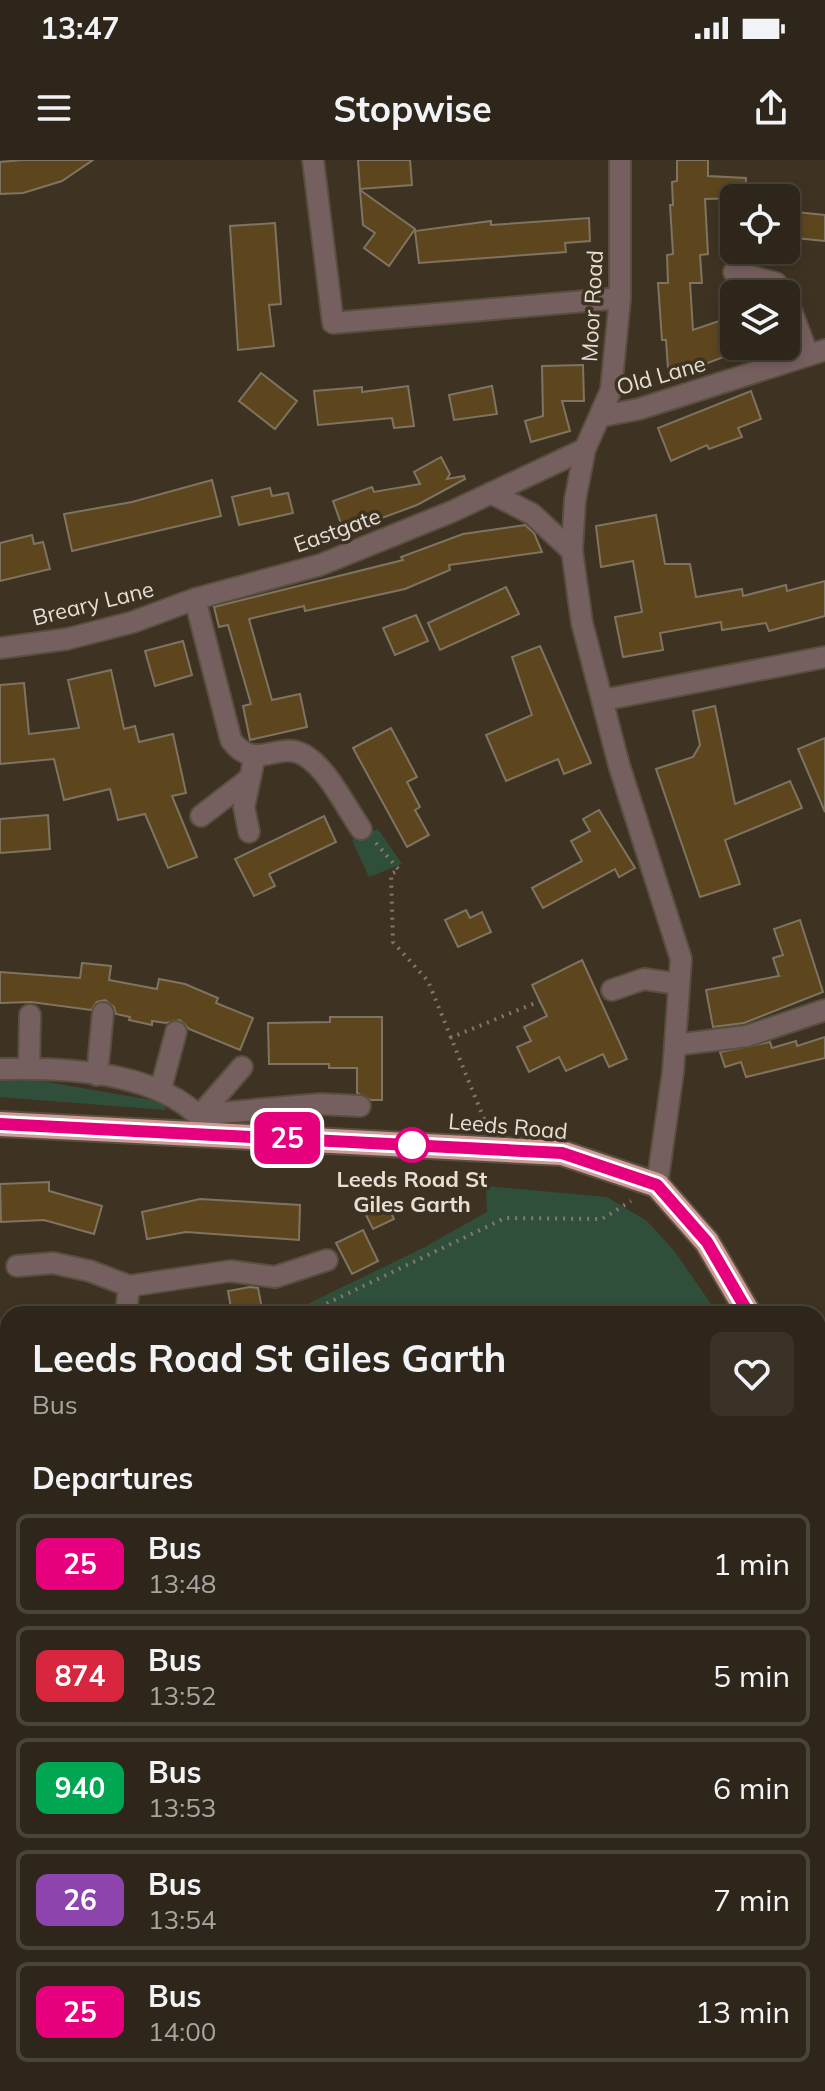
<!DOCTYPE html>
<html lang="en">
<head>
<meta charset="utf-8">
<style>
  :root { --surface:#2e261a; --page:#3a3227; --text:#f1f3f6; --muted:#a7a5a2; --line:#494339 }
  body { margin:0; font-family:Mulish,sans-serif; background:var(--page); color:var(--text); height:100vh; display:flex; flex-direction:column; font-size:30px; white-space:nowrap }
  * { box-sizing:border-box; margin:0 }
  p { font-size:26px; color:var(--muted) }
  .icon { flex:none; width:44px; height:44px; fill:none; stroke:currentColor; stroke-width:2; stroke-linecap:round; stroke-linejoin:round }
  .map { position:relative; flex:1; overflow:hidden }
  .panel { position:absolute; left:0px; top:1146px; width:826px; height:786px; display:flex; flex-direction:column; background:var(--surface); border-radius:24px 24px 0 0; box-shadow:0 4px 12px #0003,0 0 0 2px var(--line) }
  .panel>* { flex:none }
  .badge { padding:0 16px; border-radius:12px; font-size:28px; line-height:52px }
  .buttons { position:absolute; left:720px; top:24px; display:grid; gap:16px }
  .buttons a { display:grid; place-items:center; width:80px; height:80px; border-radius:12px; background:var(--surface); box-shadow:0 4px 12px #0003,0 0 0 2px var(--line); font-size:40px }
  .map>.badge { position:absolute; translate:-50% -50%; box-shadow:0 0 0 4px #fff }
  h2 { padding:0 32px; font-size:30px; line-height:72px }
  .round { display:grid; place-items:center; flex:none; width:84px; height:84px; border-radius:12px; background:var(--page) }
  .head { display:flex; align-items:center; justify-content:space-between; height:136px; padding:0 32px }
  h1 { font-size:38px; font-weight:700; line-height:60px }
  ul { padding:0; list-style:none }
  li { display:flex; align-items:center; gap:24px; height:100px; margin:0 16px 12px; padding:0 16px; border:4px solid var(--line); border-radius:12px }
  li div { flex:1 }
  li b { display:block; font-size:30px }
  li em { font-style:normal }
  li .badge { min-width:88px; font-weight:700; text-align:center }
  .status { display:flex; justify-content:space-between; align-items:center; height:56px; padding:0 40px; background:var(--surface); direction:ltr }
  .status svg { height:22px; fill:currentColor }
  header { display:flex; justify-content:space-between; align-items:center; height:104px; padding:0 32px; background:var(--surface); font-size:36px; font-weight:700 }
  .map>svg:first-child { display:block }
</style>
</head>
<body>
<div class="status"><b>13:47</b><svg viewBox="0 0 49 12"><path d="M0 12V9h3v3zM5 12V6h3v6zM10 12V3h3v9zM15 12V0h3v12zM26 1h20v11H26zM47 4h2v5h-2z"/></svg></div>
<header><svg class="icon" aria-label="menu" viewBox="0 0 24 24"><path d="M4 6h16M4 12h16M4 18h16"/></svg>Stopwise<svg class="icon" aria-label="share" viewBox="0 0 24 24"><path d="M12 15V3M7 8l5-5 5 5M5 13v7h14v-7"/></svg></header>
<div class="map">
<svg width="825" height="1931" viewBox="0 0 825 1931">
  <rect width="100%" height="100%" fill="#3e3323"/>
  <!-- green -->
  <g fill="#2f4f3b">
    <path d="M378,669l24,35 -33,13 -17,-37z"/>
    <path d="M35,920l128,22 3,8 -166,-13v-16z"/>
    <path d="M486,1026l121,11 40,24 28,31 43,62h-431l138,-67 62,-35z"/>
    <path d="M8,1297v414l-8,24v-426z"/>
  </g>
  <!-- building -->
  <g fill="#5d461e" stroke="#7f7461" stroke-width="2">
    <path d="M22,0h71l-31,21 -39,12 -23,1v-32z"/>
    <path d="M358,0h52l2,25 -52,4z"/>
    <path d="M677,0h31v16l38,2 -1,20 -40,1 3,55 -8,1 2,28h-12l3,47 41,-14v37l-37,14 -29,1 -2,-28h-4l-4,-57h10l-1,-28 6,-1 -3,-49h3l-1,-23 5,-1z"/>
    <path d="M360,30l55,39 -26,37 -25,-18 11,-15 -12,-8z"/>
    <path d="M786,51l39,4v26l-39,-4z"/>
    <path d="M589,58l1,23 -25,2 1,9 -147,11 -4,-32 76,-10v4z"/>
    <path d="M275,63l6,81 -12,1 5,41 -36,4 -8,-124z"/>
    <path d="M583,205l1,36h-22l8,30 -39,11 -6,-21 18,-5 -1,-50z"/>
    <path d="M261,213l36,28 -22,28 -36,-28z"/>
    <path d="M408,226l6,40 -20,2 -2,-10 -74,7 -4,-34 48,-4v5z"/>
    <path d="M492,226l5,28 -43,6 -5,-25z"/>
    <path d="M751,231l10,28 -23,9 4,9 -33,12 -2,-4 -36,16 -13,-33z"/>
    <path d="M441,297l9,17 -3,5 17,-3 1,3 -48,26 -73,27 -11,-31 39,-14 2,5 46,-8 -6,-12z"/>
    <path d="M212,320l9,36 -149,35 -8,-37 68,-12z"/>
    <path d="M270,328l2,8 16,-3 5,20 -54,12 -7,-28z"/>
    <path d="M656,355l9,49h25l6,33 46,-8 1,7 43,-11 1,6 38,-10v35l-56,15 -3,-8 -44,7 -1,-8 -61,11 3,17 -40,7 -8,-40 27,-5 -9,-51 -32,6 -5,-41z"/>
    <path d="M525,365l9,8 8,19 -93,13 1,5 -45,19 -100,22 -1,-5 -55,13 23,81 28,-6 7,33 -57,13 -7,-34 8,-2 -23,-79 -9,2 -5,-20 189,-47 -2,-3 62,-23z"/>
    <path d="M32,375l2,9 9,-2 7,27 -50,12v-38z"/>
    <path d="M506,427l13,27 -79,36 -12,-27z"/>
    <path d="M416,455l12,26 -33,14 -12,-27z"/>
    <path d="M183,481l9,34 -37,11 -10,-35z"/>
    <path d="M540,486l51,117 -27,11 -6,-15 -52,22 -20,-46 46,-20 -20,-58z"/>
    <path d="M111,510l13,59 11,-3 4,16 34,-8 13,59 -14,3 25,61 -29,11 -23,-54 -27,6 -8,-31 -46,11 -10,-41 -54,5v-79l24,-2 5,51 50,-6 -11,-48z"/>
    <path d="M715,546l20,98 55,-23 12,27 -77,32 15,44 -40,13 -44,-128 37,-12 7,-12 -7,-34z"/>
    <path d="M391,568l26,49 -10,5 13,25 -5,3 14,25 -22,12 -54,-99z"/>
    <path d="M825,578v74l-27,-63z"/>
    <path d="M599,650l36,58 -16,9 -4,-8 -72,39 -11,-20 50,-27 -11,-20 19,-10 -7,-12z"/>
    <path d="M48,655l2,34 -50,4v-34z"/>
    <path d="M324,656l12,26 -67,32 6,12 -21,10 -19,-37z"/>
    <path d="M466,750l4,8 12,-6 9,20 -33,15 -13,-27z"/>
    <path d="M800,760l23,72 -79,31 -31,4 -7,-37 73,-14 -6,-18 10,-3 -9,-26z"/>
    <path d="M582,800l45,99 -18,8 -6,-13 -37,17 -7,-14 -30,15 -12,-25 14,-6 -7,-14 23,-11 -15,-31z"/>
    <path d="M82,803l29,3 -2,14 48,9 2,-10 26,5 33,14 -2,5 37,15 -13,32 -51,-21 -9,-9 -14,3 -14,-2v4l-23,-5 1,-3 -14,-3 -2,-7 -9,-7 -8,2 -6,8 -60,-8 -31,1v-31l80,6z"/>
    <path d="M330,857h52v83h-11l-14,-7v-25h-28v-4h-60l-1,-41 62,-1z"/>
    <path d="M825,877v21l-79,19 -5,-15 -16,5 -5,-15 50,-10 2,6 24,-7 1,5z"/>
    <path d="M49,1022v9l53,15 -8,28 -50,-14 -43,2 -1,-38z"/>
    <path d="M200,1039l100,6 -1,35 -113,-8 -39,7 -5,-27z"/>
    <path d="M386,1042l8,17 -21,10 -8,-16z"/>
    <path d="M363,1070l15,31 -26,13 -16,-31z"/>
    <path d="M250,1127l8,1 5,26h-31l-4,-23z"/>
  </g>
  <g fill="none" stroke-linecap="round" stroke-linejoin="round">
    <!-- minor casing -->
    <g stroke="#594f3f" stroke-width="24">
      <g id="minor">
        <path d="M313,0l20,163 287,-25"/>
        <path d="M620,0v138l-9,92 -26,59 -10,51 -3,51 10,72 37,142 62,194 -8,113 -16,113"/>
        <path d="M734,112l42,11 8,11"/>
        <path d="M786,137l22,58"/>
        <path d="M602,256l37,-7 186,-59"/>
        <path d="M491,333l41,21 40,37"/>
        <path d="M195,439l36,141c24,33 47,0 73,15 24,14 41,51 57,74"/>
        <path d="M0,488l67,-9 66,-17 62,-23 125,-34 131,-53 134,-63"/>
        <path d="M603,540l222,-43"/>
        <path d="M201,656l48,-37"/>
        <path d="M249,672l-5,-25 11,-52"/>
        <path d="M612,830l32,-11 35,5"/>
        <path d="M675,885l72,-9 78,-26"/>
        <path d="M29,908l1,-53"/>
        <path d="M0,909c68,-2 174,2 213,65"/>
        <path d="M97,915l6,-62"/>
        <path d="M161,928l15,-56"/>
        <path d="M201,954l41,-47"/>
        <path d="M204,960l15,-7 102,-9 39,2"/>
        <path d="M17,1106l36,-3 37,8 39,15 101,-15 45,6 52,-17"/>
        <path d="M126,1154l3,-28"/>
        <path d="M0,1261l8,-4"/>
        <path d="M818,1674l7,-11"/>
        <path d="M695,1924v7"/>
      </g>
    </g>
    <!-- highway casing -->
    <g stroke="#594f3f" stroke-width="28">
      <g id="highway">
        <path d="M0,964l562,29 95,32 50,57 42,72"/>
        <path d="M818,1268l7,12"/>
      </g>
    </g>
    <!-- path -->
    <g stroke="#82796b" stroke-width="4" stroke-dasharray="2 6" stroke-linecap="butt">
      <path d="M376,683l23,27 -8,4 2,68 35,39 58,143"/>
      <path d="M450,878l90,-37"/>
      <path d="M305,1154l200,-96 97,1 29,-18"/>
      <path d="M0,1330l8,-5"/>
    </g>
    <!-- minor -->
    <use href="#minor" stroke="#76605f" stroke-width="20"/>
    <!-- highway -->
    <use href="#highway" stroke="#cf9997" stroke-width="24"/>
  </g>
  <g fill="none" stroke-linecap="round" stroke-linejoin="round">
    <!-- line casing -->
    <g stroke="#fff" stroke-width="18">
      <path id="line" d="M0,964l562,29 95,32 50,57 42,72"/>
    </g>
    <!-- line -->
    <use href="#line" stroke="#e6007e" stroke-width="12"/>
  </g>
  <!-- markers -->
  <circle fill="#fff" stroke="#e6007e" stroke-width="4" cx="412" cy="985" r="16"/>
  <g text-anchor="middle" stroke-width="7" stroke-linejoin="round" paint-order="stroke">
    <!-- street labels -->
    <g font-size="22" fill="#e6dfd5" stroke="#3e3323">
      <text transform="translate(592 146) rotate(-87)" y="8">Moor Road</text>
      <text transform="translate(661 215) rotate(-16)" y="8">Old Lane</text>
      <text transform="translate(337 370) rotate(-20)" y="8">Eastgate</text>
      <text transform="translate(93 443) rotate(-14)" y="8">Breary Lane</text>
      <text transform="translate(508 966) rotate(5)" y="8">Leeds Road</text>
    </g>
    <!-- stop labels -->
    <g font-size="22" font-weight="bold" fill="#e6dfd5" stroke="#3e3323">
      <text x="412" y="1027">Leeds Road St<tspan x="412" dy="25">Giles Garth</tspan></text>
    </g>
  </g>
</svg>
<div class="buttons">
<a><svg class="icon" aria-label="locate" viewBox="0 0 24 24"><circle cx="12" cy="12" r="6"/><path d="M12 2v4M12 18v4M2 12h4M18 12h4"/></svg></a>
<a><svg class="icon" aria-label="layers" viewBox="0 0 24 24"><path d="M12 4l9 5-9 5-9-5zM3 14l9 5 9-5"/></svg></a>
</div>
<b class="badge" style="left:287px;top:978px;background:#e6007e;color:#fff">25</b>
<section class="panel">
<div class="head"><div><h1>Leeds Road St Giles Garth</h1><p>Bus</p></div><a class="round"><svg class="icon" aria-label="heart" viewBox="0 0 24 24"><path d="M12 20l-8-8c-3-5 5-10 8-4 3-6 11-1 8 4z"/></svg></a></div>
<h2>Departures</h2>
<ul>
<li><span class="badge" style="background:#e6007e;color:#fff">25</span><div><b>Bus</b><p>13:48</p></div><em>1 min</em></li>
<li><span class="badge" style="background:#d7263d;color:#fff">874</span><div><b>Bus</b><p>13:52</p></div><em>5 min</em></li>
<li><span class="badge" style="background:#00a651;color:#fff">940</span><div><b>Bus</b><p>13:53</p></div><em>6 min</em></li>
<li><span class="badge" style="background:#8e44ad;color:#fff">26</span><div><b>Bus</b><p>13:54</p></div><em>7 min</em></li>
<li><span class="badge" style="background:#e6007e;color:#fff">25</span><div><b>Bus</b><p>14:00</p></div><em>13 min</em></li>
</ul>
</section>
</div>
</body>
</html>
